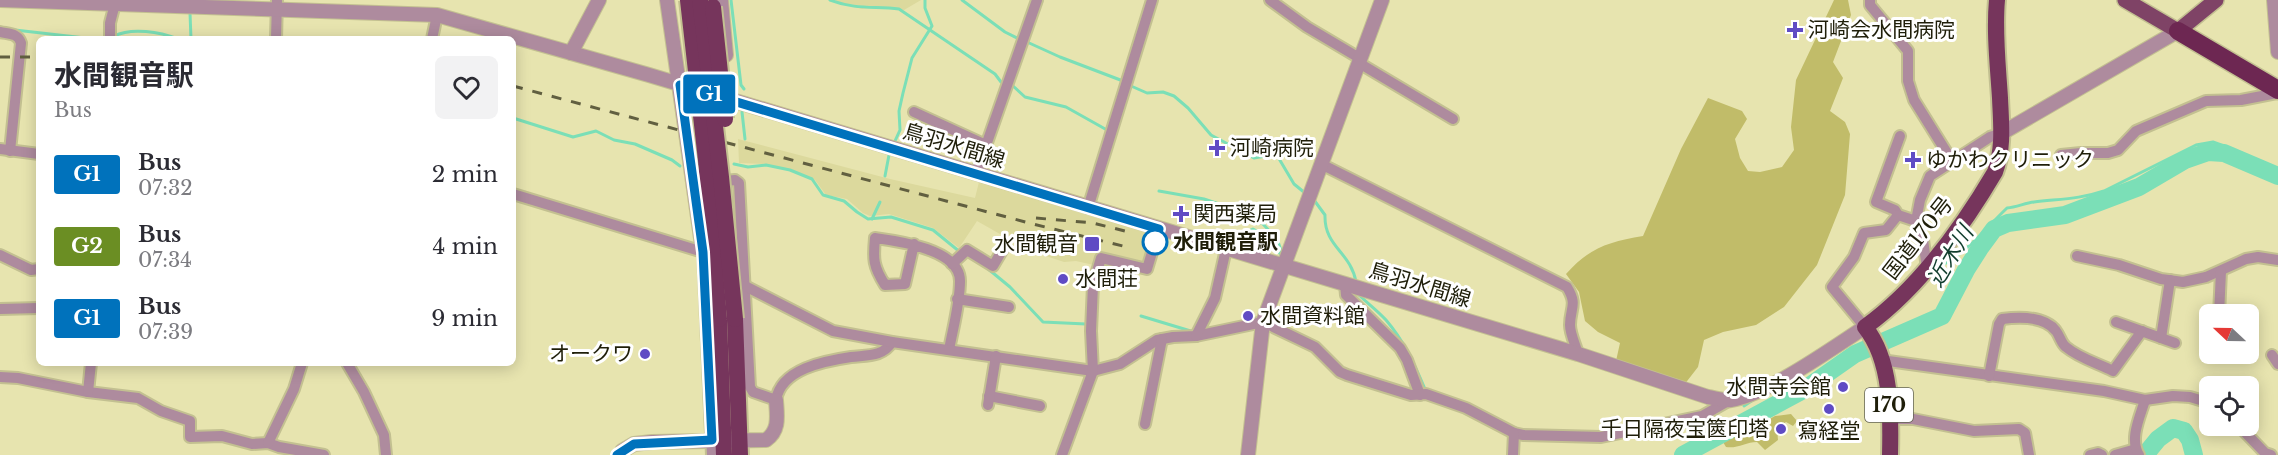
<!DOCTYPE html>
<html lang="en">
<head>
<meta charset="utf-8">
<style>
  :root { --surface:#fff; --page:#f2f2f3; --text:#2b2b33; --muted:#7c7c81 }
  body { margin:0; font-family:"Libre Baskerville","Noto Sans JP",serif; background:var(--page); color:var(--text); height:100vh; display:flex; flex-direction:column; font-size:22px; white-space:nowrap }
  * { box-sizing:border-box; margin:0 }
  p { font-size:20px; color:var(--muted) }
  .icon { flex:none; width:33px; height:33px; fill:none; stroke:currentColor; stroke-width:2; stroke-linecap:round; stroke-linejoin:round }
  .map { position:relative; flex:1; overflow:hidden }
  .details { position:absolute; left:36px; top:36px; width:480px; height:330px; display:flex; flex-direction:column; background:var(--surface); border-radius:9px; box-shadow:0 3px 15px #0003 }
  .details>* { flex:none }
  .badge { padding:0 12px; border-radius:4px; font-size:21px; line-height:39px }
  .needle { width:39px; rotate:292deg }
  .tools { position:absolute; left:2199px; top:304px; display:grid; gap:12px }
  .tools a { display:grid; place-items:center; width:60px; height:60px; border-radius:9px; background:var(--surface); box-shadow:0 3px 15px #0003; font-size:30px }
  .map>.badge { position:absolute; translate:-50% -50%; box-shadow:0 0 0 3px #fff }
  .round { display:grid; place-items:center; flex:none; width:63px; height:63px; border-radius:9px; background:var(--page) }
  .summary { display:flex; align-items:center; justify-content:space-between; height:102px; padding:0 18px }
  h1 { font-size:28px; font-weight:700; line-height:45px }
  ul { padding:0; list-style:none }
  li { display:flex; align-items:center; gap:18px; height:72px; padding:0 18px }
  li div { flex:1 }
  li b { display:block; font-size:22px }
  li em { font-style:normal }
  li .badge { min-width:66px; font-weight:700; text-align:center }
  .map>svg:first-child { display:block }
</style>
</head>
<body>
<div class="map">
<svg width="2278" height="455" viewBox="0 0 2278 455">
  <rect width="100%" height="100%" fill="#e7e4af"/>
  <!-- built -->
  <g fill="#dcd99d">
    <path d="M835,0h86l-17,10 -20,-3 -22,2 -25,-6z"/>
    <path d="M738,139l152,40 85,19 4,-16 121,37 51,13 -8,32 -44,-9 -5,10 -18,-4 -12,1 -36,-12 -51,-29 -18,27 -26,-20 -44,-14 -19,2 -7,-3 -16,-14 -21,-4 -11,-15 -8,-4 -41,-12 -27,-1z"/>
  </g>
  <!-- green -->
  <g fill="#c1bc69">
    <path d="M1834,0h14l3,15 -18,47 10,16 -13,33 15,11 5,12 -5,61 -28,70 -33,42 -28,18 -33,7 -19,8 -6,27 -14,18 -68,-24 4,-18 -22,-11 -13,-11 -6,-29 -13,-18c24,-27 43,-32 77,-38l38,-87 27,-51 34,13 5,8 -12,20 5,19 8,13 12,1 22,-5 12,-17 -3,-23 5,-47z"/>
    <path d="M1791,414l6,7 -4,5 -7,-4c-8,5 -9,9 -8,18l-13,10 -8,-8c-11,0 -20,7 -31,5l-3,-5 5,-6 33,-12 14,-8z"/>
  </g>
  <g fill="none" stroke-linecap="round" stroke-linejoin="round">
    <!-- stream -->
    <g stroke="#7bdfb7" stroke-width="3">
      <path d="M731,0l10,85 3,4"/>
      <path d="M830,0c26,10 44,6 69,9l96,65 6,8"/>
      <path d="M962,0l43,32 14,7"/>
      <path d="M190,13l1,26"/>
      <path d="M15,30l79,9"/>
      <path d="M114,36c18,-9 46,-4 64,3"/>
      <path d="M101,39l6,-2"/>
      <path d="M1027,42l33,15 63,24"/>
      <path d="M1013,86l12,11 41,10 41,23"/>
      <path d="M1131,86l16,7 16,-1 11,4 14,12 23,27 43,23 17,-3 7,2 16,27 11,9"/>
      <path d="M742,112l3,27"/>
      <path d="M513,118l60,19 23,-6 18,9 21,4 37,16 8,6"/>
      <path d="M895,141l5,-11 -1,-19 4,-18 9,-35 20,-32 -7,-18v-8"/>
      <path d="M734,164l14,3 18,-2 24,5 22,9 11,16 21,6 13,11 11,7 23,-2 42,13 27,22"/>
      <path d="M885,176l4,-21"/>
      <path d="M1159,191l45,8 15,5 31,17 12,2 15,16 5,14"/>
      <path d="M1314,200l11,15c-1,32 26,37 31,67"/>
      <path d="M872,219l8,-17"/>
      <path d="M1229,243l13,-9 11,-5c17,8 16,18 29,26"/>
      <path d="M1939,267c28,-14 46,-38 68,-59 10,-1 18,-5 27,-6 24,-3 47,-3 70,-11l92,-46 17,-3 11,4v7"/>
      <path d="M987,268l23,19 33,35 43,2"/>
      <path d="M1358,294c9,9 19,16 28,26 18,21 28,43 39,69"/>
      <path d="M1141,316l53,16"/>
      <path d="M1744,406l9,-6"/>
      <path d="M1635,435l55,-9"/>
    </g>
    <!-- river -->
    <g stroke="#7bdfb7" stroke-width="18">
      <path d="M1683,455l122,-66 50,-35 87,-38 24,-46 14,-22 14,-19 14,-6 57,-8 74,-28 46,-27 23,-8 16,1 54,23"/>
      <path d="M2145,455l13,-16 15,-11 11,3 6,9 4,15"/>
    </g>
    <!-- minor casing -->
    <g stroke="#c3c091" stroke-width="14">
      <g id="minor">
        <path d="M1270,0l37,27 54,32"/>
        <path d="M1870,0v5l38,46v30l6,19 38,61"/>
        <path d="M0,32c9,2 18,1 21,11l-11,108"/>
        <path d="M110,39v-16l6,-23"/>
        <path d="M276,39l1,-39"/>
        <path d="M432,39l5,-24"/>
        <path d="M1359,63l94,56"/>
        <path d="M914,112l72,33"/>
        <path d="M0,149l39,5"/>
        <path d="M2061,155l20,-2h27l10,-3 18,-19 70,-30 35,-1 37,-7"/>
        <path d="M1321,164l246,123c11,18 3,21 3,38 0,9 6,21 8,29"/>
        <path d="M976,174l61,-174"/>
        <path d="M715,182l20,-2 4,3 11,204 3,5 23,8c5,-31 48,-39 75,-43 16,-2 32,0 41,-15"/>
        <path d="M513,194l190,58 9,203"/>
        <path d="M1088,208l64,-208"/>
        <path d="M1898,215l-3,-5 -19,-8 24,-66"/>
        <path d="M914,244l-9,40 -20,1c-12,-19 -12,-26 -10,-47 22,3 85,11 85,43 0,22 -7,47 -11,69"/>
        <path d="M0,255l31,15 8,-1"/>
        <path d="M2077,256l42,9 42,14 22,3 23,-5 40,-18 12,-2 20,3"/>
        <path d="M952,264l15,-14 26,16 10,-17"/>
        <path d="M1927,268l-4,-28 -7,-19 4,-21 10,-24 60,-39 12,-4"/>
        <path d="M1345,284l1,11 54,53 7,12 13,35"/>
        <path d="M745,286l88,45 59,11 201,29 27,-7 37,-24 16,-3 23,-1 67,-14 52,25 25,25 7,3 64,20 15,-1 40,14 48,25 9,2 78,2 101,-21 28,-16"/>
        <path d="M957,299l52,8"/>
        <path d="M0,309l39,-1"/>
        <path d="M2219,315l2,-44"/>
        <path d="M2116,322l59,21"/>
        <path d="M1865,327l-33,-40 22,-30 10,-24 22,-3 12,-15 18,6"/>
        <path d="M1196,336l19,-38 11,-49"/>
        <path d="M2161,338l9,-58"/>
        <path d="M2272,355l6,9"/>
        <path d="M1881,360l223,31 41,9 28,-4 17,1 20,6"/>
        <path d="M347,363l17,29 20,43 2,20"/>
        <path d="M1989,376l10,-52 3,-5c16,-2 43,-3 54,12 4,5 5,12 10,16 13,11 31,16 47,24l29,-40"/>
        <path d="M0,377l18,1 70,14 50,6 23,13 29,10v16l32,-1 30,8 16,-1 11,4 45,8"/>
        <path d="M88,392l3,-29"/>
        <path d="M989,396l51,10"/>
        <path d="M988,405l8,-49"/>
        <path d="M1890,419h23l61,12 45,-2 6,4 4,22"/>
        <path d="M1145,424l17,-85"/>
        <path d="M2239,426l26,27 6,2"/>
        <path d="M268,443l26,-54 8,-26"/>
        <path d="M1062,455l31,-84 -2,-40 2,-46 8,-27 46,11 12,-40"/>
        <path d="M1513,455l1,-22"/>
        <path d="M2090,455l8,-2 4,2"/>
        <path d="M2115,455l21,-6"/>
        <path d="M2139,455c-10,-16 1,-38 6,-55"/>
      </g>
    </g>
    <!-- tertiary casing -->
    <g stroke="#c3c091" stroke-width="16">
      <g id="tertiary">
        <path d="M0,0l437,15 212,60 696,209 233,70 130,43c7,1 16,4 23,3 38,-6 100,-51 134,-73"/>
        <path d="M667,0l36,252"/>
        <path d="M721,0l5,55"/>
        <path d="M2274,0l4,52"/>
        <path d="M571,53l28,-53"/>
        <path d="M2002,133l176,-102"/>
        <path d="M622,451l12,-7 18,-2 114,-2c14,-10 11,-24 10,-40"/>
        <path d="M1248,455l15,-133 119,-322"/>
      </g>
    </g>
    <!-- primary casing -->
    <g stroke="#c3c091" stroke-width="18">
      <path id="primary" d="M2125,0l53,31 38,-31"/>
    </g>
    <!-- trunk casing -->
    <g stroke="#c3c091" stroke-width="20">
      <g id="trunk">
        <path d="M719,319l5,136"/>
        <path d="M735,319l5,136"/>
        <path d="M1890,455c1,-41 2,-94 -25,-128 53,-38 97,-99 130,-155 9,-24 6,-49 5,-74 -2,-32 -6,-66 -3,-98"/>
      </g>
    </g>
    <!-- motorway casing -->
    <g stroke="#c3c091" stroke-width="21">
      <path id="motorway" d="M2178,31l100,59"/>
    </g>
    <!-- minor -->
    <use href="#minor" stroke="#ae8b9e" stroke-width="10"/>
    <!-- tertiary -->
    <use href="#tertiary" stroke="#ae8b9e" stroke-width="14"/>
    <!-- primary -->
    <use href="#primary" stroke="#7f4366" stroke-width="15"/>
    <!-- trunk -->
    <use href="#trunk" stroke="#76355c" stroke-width="16"/>
    <!-- motorway -->
    <use href="#motorway" stroke="#6d2752" stroke-width="18"/>
    <!-- rail -->
    <g stroke="#615f40" stroke-width="3" stroke-dasharray="10 10" stroke-linecap="butt">
      <path d="M0,57h39"/>
      <path d="M513,86l520,138 90,22"/>
      <path d="M1036,218l57,5 40,10"/>
    </g>
    <!-- trunk-bridge casing -->
    <g stroke="#c3c091" stroke-width="20" stroke-linecap="butt">
      <g id="trunk-bridge">
        <path d="M688,0l18,160 13,159"/>
        <path d="M700,0l21,177 14,142"/>
        <path d="M713,7l12,112"/>
      </g>
    </g>
    <!-- trunk-bridge -->
    <use href="#trunk-bridge" stroke="#76355c" stroke-width="16"/>
  </g>
  <g fill="none" stroke-linecap="round" stroke-linejoin="round">
    <!-- line casing -->
    <g stroke="#fff" stroke-width="14">
      <path id="line" d="M617,455l17,-11 78,-4 -9,-188 -23,-167 479,144 -4,13"/>
    </g>
    <!-- line -->
    <use href="#line" stroke="#0072bc" stroke-width="9"/>
  </g>
  <!-- markers -->
  <g fill="#5f4bc4" stroke="#fff" stroke-width="2">
    <path d="M1792 21h6v6h6v6h-6v6h-6v-6h-6v-6h6z"/>
    <path d="M1214 139h6v6h6v6h-6v6h-6v-6h-6v-6h6z"/>
    <path d="M1910 151h6v6h6v6h-6v6h-6v-6h-6v-6h6z"/>
    <path d="M1178 205h6v6h6v6h-6v6h-6v-6h-6v-6h6z"/>
    <rect x="1084" y="236" width="16" height="16" rx="3"/>
    <circle cx="1063" cy="279" r="6"/>
    <circle cx="1248" cy="316" r="6"/>
    <circle cx="645" cy="354" r="6"/>
    <circle cx="1843" cy="387" r="6"/>
    <circle cx="1829" cy="409" r="6"/>
    <circle cx="1781" cy="429" r="6"/>
  </g>
  <circle fill="#fff" stroke="#0072bc" stroke-width="3" cx="1155" cy="242" r="12"/>
  <g text-anchor="middle" stroke-width="6" stroke-linejoin="round" paint-order="stroke">
    <!-- shield labels -->
    <rect fill="#fff" stroke="#626253" stroke-width="1.5" x="1865" y="388" width="48" height="34" rx="4.5"/>
    <g font-size="20" font-weight="bold" fill="#1f1e09">
      <text x="1889" y="412">170</text>
    </g>
    <!-- poi labels -->
    <g font-size="21" fill="#1f1e09" stroke="#fff" text-anchor="start">
      <text x="1808" y="37">河崎会水間病院</text>
      <text x="1230" y="155">河崎病院</text>
      <text x="1926" y="167">ゆかわクリニック</text>
      <text x="1193" y="221">関西薬局</text>
      <text x="1078" y="251" text-anchor="end">水間観音</text>
      <text x="1075" y="286">水間荘</text>
      <text x="1260" y="323">水間資料館</text>
      <text x="633" y="361" text-anchor="end">オークワ</text>
      <text x="1831" y="394" text-anchor="end">水間寺会館</text>
      <text x="1769" y="436" text-anchor="end">千日隔夜宝篋印塔</text>
      <text x="1829" y="438" text-anchor="middle">寫経堂</text>
    </g>
    <!-- street labels -->
    <g font-size="21" fill="#1f1e09" stroke="#fff">
      <text transform="translate(954 146) rotate(17)" y="7">鳥羽水間線</text>
      <text transform="translate(1918 238) rotate(-52)" y="7">国道170号</text>
      <text transform="translate(1420 285) rotate(17)" y="7">鳥羽水間線</text>
    </g>
    <!-- stop labels -->
    <g font-size="21" font-weight="bold" fill="#1f1e09" stroke="#fff" text-anchor="start">
      <text x="1173" y="249">水間観音駅</text>
    </g>
    <!-- water labels -->
    <g font-size="22" font-style="italic" fill="#123e2e" stroke="#fff">
      <text transform="translate(1950 256) rotate(-59)" y="8">近木川</text>
    </g>
  </g>
</svg>
<div class="tools">
<a><svg class="needle" viewBox="-14 -14 28 28"><path d="M0-13l5 13h-10z" fill="#e53935"/><path d="M0 13l5-13h-10z" fill="#7c7c81"/></svg></a>
<a><svg class="icon" aria-label="locate" viewBox="0 0 24 24"><circle cx="12" cy="12" r="6"/><path d="M12 2v4M12 18v4M2 12h4M18 12h4"/></svg></a>
</div>
<b class="badge" style="left:709px;top:94px;background:#0072bc;color:#fff">G1</b>
<section class="details">
<div class="summary"><div><h1>水間観音駅</h1><p>Bus</p></div><a class="round"><svg class="icon" aria-label="heart" viewBox="0 0 24 24"><path d="M12 20l-8-8c-3-5 5-10 8-4 3-6 11-1 8 4z"/></svg></a></div>
<ul>
<li><span class="badge" style="background:#0072bc;color:#fff">G1</span><div><b>Bus</b><p>07:32</p></div><em>2 min</em></li>
<li><span class="badge" style="background:#6b8e23;color:#fff">G2</span><div><b>Bus</b><p>07:34</p></div><em>4 min</em></li>
<li><span class="badge" style="background:#0072bc;color:#fff">G1</span><div><b>Bus</b><p>07:39</p></div><em>9 min</em></li>
</ul>
</section>
</div>
</body>
</html>
